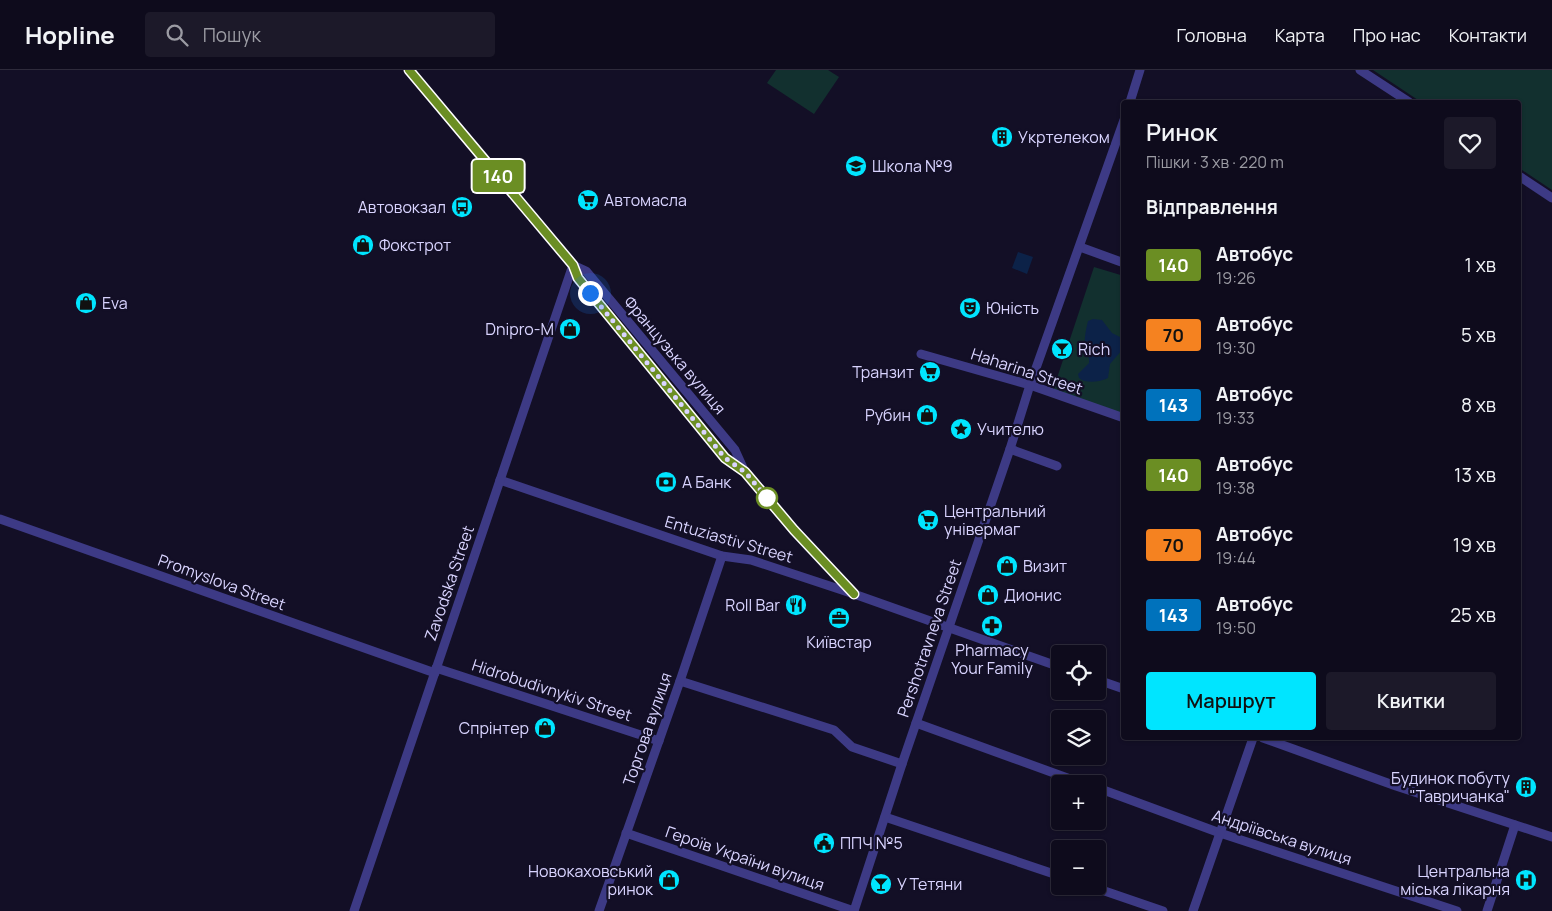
<!DOCTYPE html>
<html lang="uk">
<head>
<meta charset="utf-8">
<style>
  :root { --surface:#0e0b1c; --page:#1c1929; --text:#f1f3f6; --muted:#9b9ba3; --line:#2e2b3b; --accent:#00e5ff }
  body { margin:0; font-family:Manrope,sans-serif; background:var(--page); color:var(--text); height:100vh; display:flex; flex-direction:column; font-size:19px; white-space:nowrap }
  * { box-sizing:border-box; margin:0 }
  p { font-size:16px; color:var(--muted) }
  .icon { flex:none; width:28px; height:28px; fill:none; stroke:currentColor; stroke-width:2; stroke-linecap:round; stroke-linejoin:round }
  .map { position:relative; flex:1; overflow:hidden }
  .sheet { position:absolute; left:1121px; top:30px; width:400px; height:640px; display:flex; flex-direction:column; background:var(--surface); border-radius:5px; box-shadow:0 1px 4px #0004,0 0 0 1px var(--line) }
  .sheet>* { flex:none }
  .badge { padding:0 10px; border-radius:4px; font-size:18px; line-height:32px }
  .tools { position:absolute; left:1051px; top:575px; display:grid; gap:10px }
  .tools a { display:grid; place-items:center; width:55px; height:55px; border-radius:5px; background:var(--surface); box-shadow:0 1px 4px #0004,0 0 0 1px var(--line); font-size:25px }
  .you { position:absolute; width:25px; height:25px; margin:-12px; border:4px solid #fff; border-radius:50%; background:#1a73e8; box-shadow:0 0 0 8px #1a73e833 }
  .map>.badge { position:absolute; translate:-50% -50%; box-shadow:0 0 0 2px #fff }
  h2 { padding:0 25px; font-size:19px; line-height:45px }
  .round { display:grid; place-items:center; flex:none; width:52px; height:52px; border-radius:5px; background:var(--page) }
  .head { display:flex; align-items:center; justify-content:space-between; height:85px; padding:0 25px }
  h1 { font-size:24px; font-weight:600; line-height:38px }
  .cta { display:flex; gap:10px; margin-top:auto; padding:10px 25px }
  .cta a { flex:1; height:58px; border-radius:5px; background:var(--accent); color:#111; font-size:20px; font-weight:600; line-height:58px; text-align:center }
  .cta a+a { background:var(--page); color:var(--text) }
  ul { padding:0; list-style:none }
  li { display:flex; align-items:center; gap:15px; height:70px; padding:0 25px }
  li div { flex:1 }
  li b { display:block; font-size:19px }
  li em { font-style:normal }
  li .badge { min-width:55px; font-weight:700; text-align:center }
  header { display:flex; align-items:center; gap:30px; box-sizing:border-box; height:70px; padding:0 25px; background:var(--surface); border-bottom:1px solid var(--line) }
  header strong { font-size:24px }
  nav { display:flex; gap:28px; margin-inline-start:auto; font-size:18px }
  .search { width:350px; height:45px; background:var(--page); display:flex; align-items:center; gap:12px; box-sizing:border-box; padding:0 18px; border-radius:5px; color:var(--muted); font-size:19px }
  .map>svg:first-child { display:block }
</style>
</head>
<body>
<header>
<strong>Hopline</strong>
<div class="search"><svg class="icon" aria-label="search" viewBox="0 0 24 24"><circle cx="10" cy="10" r="6"/><path d="M15 15l6 6"/></svg>Пошук</div>
<nav><a>Головна</a><a>Карта</a><a>Про нас</a><a>Контакти</a></nav>
</header>
<div class="map">
<svg width="1552" height="841" viewBox="0 0 1552 841">
  <rect width="100%" height="100%" fill="#130f26"/>
  <!-- green -->
  <g fill="#12302f">
    <path d="M776,0h52l11,7 -25,37 -47,-31z"/>
    <path d="M1373,0h179v120l-33,-22v-66h-98z"/>
    <path d="M1094,197l30,9v139l-71,-25z"/>
  </g>
  <!-- water -->
  <g fill="#0c2248">
    <path d="M1018,182l15,5 -6,17 -15,-6z"/>
    <path d="M1093,249l9,1 10,13 10,5 1,11 -13,15 -2,14c-8,4 -22,6 -29,0l-1,-4 11,-11c1,-7 -4,-10 -4,-16 -1,-8 1,-18 3,-26z"/>
  </g>
  <g fill="none" stroke-linecap="round" stroke-linejoin="round">
    <!-- minor -->
    <g stroke="#3d3a85" stroke-width="9">
      <path d="M409,0l164,195 5,13 147,180 20,14"/>
      <path d="M1360,0l49,32"/>
      <path d="M1130,32l10,-32"/>
      <path d="M1519,106l33,22"/>
      <path d="M1080,177l44,16"/>
      <path d="M573,195l13,6 149,179 10,22 50,59 57,61"/>
      <path d="M921,284l109,31 94,33"/>
      <path d="M1010,379l47,17"/>
      <path d="M500,410l222,76 29,4 103,34 206,73"/>
      <path d="M0,449l435,154"/>
      <path d="M436,598l223,73"/>
      <path d="M1098,610l26,9"/>
      <path d="M680,611l154,49 18,17 50,17"/>
      <path d="M916,653l168,61"/>
      <path d="M1263,668l133,48 156,51"/>
      <path d="M1098,718l122,45 237,78"/>
      <path d="M885,747l175,59"/>
      <path d="M626,763l228,78"/>
      <path d="M1090,816l73,25"/>
      <path d="M354,841l219,-646"/>
      <path d="M599,841l81,-230 42,-125"/>
      <path d="M854,841l48,-147 108,-315 20,-64 94,-265"/>
      <path d="M1193,841l60,-173"/>
      <path d="M1487,841l28,-86"/>
    </g>
  </g>
  <g fill="none" stroke-linecap="round" stroke-linejoin="round">
    <!-- line casing -->
    <g stroke="#fff" stroke-width="11">
      <path id="line" d="M409,0l164,195 5,13 147,180 20,14 49,58 60,64"/>
    </g>
    <!-- line -->
    <use href="#line" stroke="#6b8e23" stroke-width="8"/>
    <!-- walk -->
    <path stroke="#d9d4ff" stroke-width="5" stroke-dasharray="0 9" d="M590,223l135,165 20,14 23,27 -1,-1"/>
  </g>
  <!-- icons -->
  <defs>
    <g id="building-disc" transform="scale(1.125)"><circle r="9.5" fill="#00e5ff" stroke="#130f26"/><path d="M-4-6H4V6H1V3H-1V6H-4ZM-2.5-4.3h1.7v1.8h-1.7ZM.8-4.3h1.7v1.8H.8ZM-2.5-1h1.7V.8h-1.7ZM.8-1h1.7V.8H.8Z" fill="#111"/></g>
    <g id="school-disc" transform="scale(1.125)"><circle r="9.5" fill="#00e5ff" stroke="#130f26"/><path d="M0-5L7-2L0 1L-7-2ZM-4 1L0 2.5L4 1V4Q0 6-4 4Z" fill="#111"/></g>
    <g id="supermarket-disc" transform="scale(1.125)"><circle r="9.5" fill="#00e5ff" stroke="#130f26"/><path d="M-6-5.5h2.5l.6 2H6L4.5 2H-2.5L-4.4-4H-6ZM-1.5 3.2a1.3 1.3 0 1 0 .1 0ZM3 3.2a1.3 1.3 0 1 0 .1 0Z" fill="#111"/></g>
    <g id="bus-disc" transform="scale(1.125)"><circle r="9.5" fill="#00e5ff" stroke="#130f26"/><path d="M-5-6H5V4H4V6H2V4H-2V6H-4V4H-5ZM-3.5-4V0h7V-4ZM-3.5 1.2v1.5H-2V1.2ZM2 1.2v1.5H3.5V1.2Z" fill="#111"/></g>
    <g id="shop-disc" transform="scale(1.125)"><circle r="9.5" fill="#00e5ff" stroke="#130f26"/><path d="M-5-2.5h2.3a2.7 3.5 0 0 1 5.4 0H5L5.5 6h-11ZM-1.5-2.5h3a1.5 2.3 0 0 0-3 0Z" fill="#111"/></g>
    <g id="theatre-disc" transform="scale(1.125)"><circle r="9.5" fill="#00e5ff" stroke="#130f26"/><path d="M-5-5.5Q0-4 5-5.5V0Q5 5 0 6Q-5 5-5 0ZM-3.3-2.5H-1v1.5H-3.3ZM1-2.5H3.3v1.5H1ZM-2.8 1Q0 5.5 2.8 1Z" fill="#111"/></g>
    <g id="bar-disc" transform="scale(1.125)"><circle r="9.5" fill="#00e5ff" stroke="#130f26"/><path d="M-6-5H6L.8 .8V4.5H3.5V6h-7V4.5H-.8V.8Z" fill="#111"/></g>
    <g id="sight-disc" transform="scale(1.125)"><circle r="9.5" fill="#00e5ff" stroke="#130f26"/><path d="M0-6L1.8-2.2L6-1.7L2.9 1.2L3.7 5.4L0 3.3L-3.7 5.4L-2.9 1.2L-6-1.7L-1.8-2.2Z" fill="#111"/></g>
    <g id="bank-disc" transform="scale(1.125)"><circle r="9.5" fill="#00e5ff" stroke="#130f26"/><path d="M-6-4H6V4H-6ZM0-2.3a2.3 2.3 0 1 0 0 4.6a2.3 2.3 0 1 0 0-4.6Z" fill="#111"/></g>
    <g id="restaurant-disc" transform="scale(1.125)"><circle r="9.5" fill="#00e5ff" stroke="#130f26"/><path d="M-5-6h1v4h1v-4h1v4h1v-4h1v5L-1.5 .5V6h-2V.5L-5-1ZM5-6V6H3V1.5H1.5Q1.5-4 5-6Z" fill="#111"/></g>
    <g id="office-disc" transform="scale(1.125)"><circle r="9.5" fill="#00e5ff" stroke="#130f26"/><path d="M-6-3h4V-5.5h4V-3h4V5H-6ZM-1-4.5V-3h2v-1.5ZM-6 0V1H6V0Z" fill="#111"/></g>
    <g id="pharmacy-disc" transform="scale(1.125)"><circle r="9.5" fill="#00e5ff" stroke="#130f26"/><path d="M-2-6h4v4h4v4h-4v4h-4v-4h-4v-4h4Z" fill="#111"/></g>
    <g id="civic-disc" transform="scale(1.125)"><circle r="9.5" fill="#00e5ff" stroke="#130f26"/><path d="M-.6-6.5H3V-4.5H.6V-3L4-1V1h2V6H-6V1h2V-1L-.6-3ZM-1.2 2.5V6h2.4V2.5Z" fill="#111"/></g>
    <g id="hospital-disc" transform="scale(1.125)"><circle r="9.5" fill="#00e5ff" stroke="#130f26"/><path d="M-5-5h3v3.5h4V-5h3V5h-3V1.5h-4V5h-3Z" fill="#111"/></g>
  </defs>
  <g fill-rule="evenodd">
    <use href="#building-disc" x="1002" y="67"/>
    <use href="#school-disc" x="856" y="96"/>
    <use href="#supermarket-disc" x="588" y="130"/>
    <use href="#bus-disc" x="462" y="137"/>
    <use href="#shop-disc" x="363" y="175"/>
    <use href="#shop-disc" x="86" y="233"/>
    <use href="#theatre-disc" x="970" y="238"/>
    <use href="#shop-disc" x="570" y="259"/>
    <use href="#bar-disc" x="1062" y="279"/>
    <use href="#supermarket-disc" x="930" y="302"/>
    <use href="#shop-disc" x="927" y="345"/>
    <use href="#sight-disc" x="961" y="359"/>
    <use href="#bank-disc" x="666" y="412"/>
    <use href="#supermarket-disc" x="928" y="450"/>
    <use href="#shop-disc" x="1007" y="496"/>
    <use href="#shop-disc" x="988" y="525"/>
    <use href="#restaurant-disc" x="796" y="535"/>
    <use href="#office-disc" x="839" y="548"/>
    <use href="#pharmacy-disc" x="992" y="556"/>
    <use href="#shop-disc" x="545" y="658"/>
    <use href="#building-disc" x="1526" y="717"/>
    <use href="#civic-disc" x="824" y="773"/>
    <use href="#shop-disc" x="669" y="810"/>
    <use href="#hospital-disc" x="1526" y="810"/>
    <use href="#bar-disc" x="881" y="814"/>
  </g>
  <!-- markers -->
  <circle fill="#fff" stroke="#6b8e23" stroke-width="2.5" cx="767" cy="428" r="10"/>
  <g text-anchor="middle" stroke-width="4.5" stroke-linejoin="round" paint-order="stroke">
    <!-- poi labels -->
    <g font-size="16" fill="#d9d4ff" stroke="#130f26" text-anchor="start">
      <text x="1018" y="73">Укртелеком</text>
      <text x="872" y="102">Школа №9</text>
      <text x="604" y="136">Автомасла</text>
      <text x="446" y="143" text-anchor="end">Автовокзал</text>
      <text x="379" y="181">Фокстрот</text>
      <text x="102" y="239">Eva</text>
      <text x="986" y="244">Юність</text>
      <text x="554" y="265" text-anchor="end">Dnipro-M</text>
      <text x="1078" y="285">Rich</text>
      <text x="914" y="308" text-anchor="end">Транзит</text>
      <text x="911" y="351" text-anchor="end">Рубин</text>
      <text x="977" y="365">Учителю</text>
      <text x="682" y="418">А Банк</text>
      <text x="944" y="447">Центральний<tspan x="944" dy="18">універмаг</tspan></text>
      <text x="1023" y="502">Визит</text>
      <text x="1004" y="531">Дионис</text>
      <text x="780" y="541" text-anchor="end">Roll Bar</text>
      <text x="839" y="578" text-anchor="middle">Київстар</text>
      <text x="992" y="586" text-anchor="middle">Pharmacy<tspan x="992" dy="18">Your Family</tspan></text>
      <text x="529" y="664" text-anchor="end">Спрінтер</text>
      <text x="1510" y="714" text-anchor="end">Будинок побуту<tspan x="1510" dy="18">"Тавричанка"</tspan></text>
      <text x="840" y="779">ППЧ №5</text>
      <text x="653" y="807" text-anchor="end">Новокаховський<tspan x="653" dy="18">ринок</tspan></text>
      <text x="1510" y="807" text-anchor="end">Центральна<tspan x="1510" dy="18">міська лікарня</tspan></text>
      <text x="897" y="820">У Тетяни</text>
    </g>
    <!-- street labels -->
    <g font-size="16" fill="#d9d4ff" stroke="#130f26">
      <text transform="translate(675 285) rotate(50)" y="6">Французька вулиця</text>
      <text transform="translate(1027 301) rotate(18)" y="6">Haharina Street</text>
      <text transform="translate(729 469) rotate(16)" y="6">Entuziastiv Street</text>
      <text transform="translate(222 512) rotate(20)" y="6">Promyslova Street</text>
      <text transform="translate(449 513) rotate(-71)" y="6">Zavodska Street</text>
      <text transform="translate(929 568) rotate(-71)" y="6">Pershotravneva Street</text>
      <text transform="translate(552 620) rotate(18)" y="6">Hidrobudivnykiv Street</text>
      <text transform="translate(647 659) rotate(-71)" y="6">Торгова вулиця</text>
      <text transform="translate(1282 767) rotate(18)" y="6">Андріївська вулиця</text>
      <text transform="translate(745 788) rotate(19)" y="6">Героїв України вулиця</text>
    </g>
  </g>
</svg>
<div class="tools">
<a><svg class="icon" aria-label="locate" viewBox="0 0 24 24"><circle cx="12" cy="12" r="6"/><path d="M12 2v4M12 18v4M2 12h4M18 12h4"/></svg></a>
<a><svg class="icon" aria-label="layers" viewBox="0 0 24 24"><path d="M12 4l9 5-9 5-9-5zM3 14l9 5 9-5"/></svg></a>
<a>+</a>
<a>−</a>
</div>
<div class="you" style="left:590px;top:223px"></div>
<b class="badge" style="left:498px;top:106px;background:#6b8e23;color:#fff">140</b>
<section class="sheet">
<div class="head"><div><h1>Ринок</h1><p>Пішки · 3 хв · 220 m</p></div><a class="round"><svg class="icon" aria-label="heart" viewBox="0 0 24 24"><path d="M12 20l-8-8c-3-5 5-10 8-4 3-6 11-1 8 4z"/></svg></a></div>
<h2>Відправлення</h2>
<ul>
<li><span class="badge" style="background:#6b8e23;color:#fff">140</span><div><b>Автобус</b><p>19:26</p></div><em>1 хв</em></li>
<li><span class="badge" style="background:#f58220;color:#111">70</span><div><b>Автобус</b><p>19:30</p></div><em>5 хв</em></li>
<li><span class="badge" style="background:#0072bc;color:#fff">143</span><div><b>Автобус</b><p>19:33</p></div><em>8 хв</em></li>
<li><span class="badge" style="background:#6b8e23;color:#fff">140</span><div><b>Автобус</b><p>19:38</p></div><em>13 хв</em></li>
<li><span class="badge" style="background:#f58220;color:#111">70</span><div><b>Автобус</b><p>19:44</p></div><em>19 хв</em></li>
<li><span class="badge" style="background:#0072bc;color:#fff">143</span><div><b>Автобус</b><p>19:50</p></div><em>25 хв</em></li>
</ul>
<div class="cta"><a>Маршрут</a><a>Квитки</a></div>
</section>
</div>
</body>
</html>
